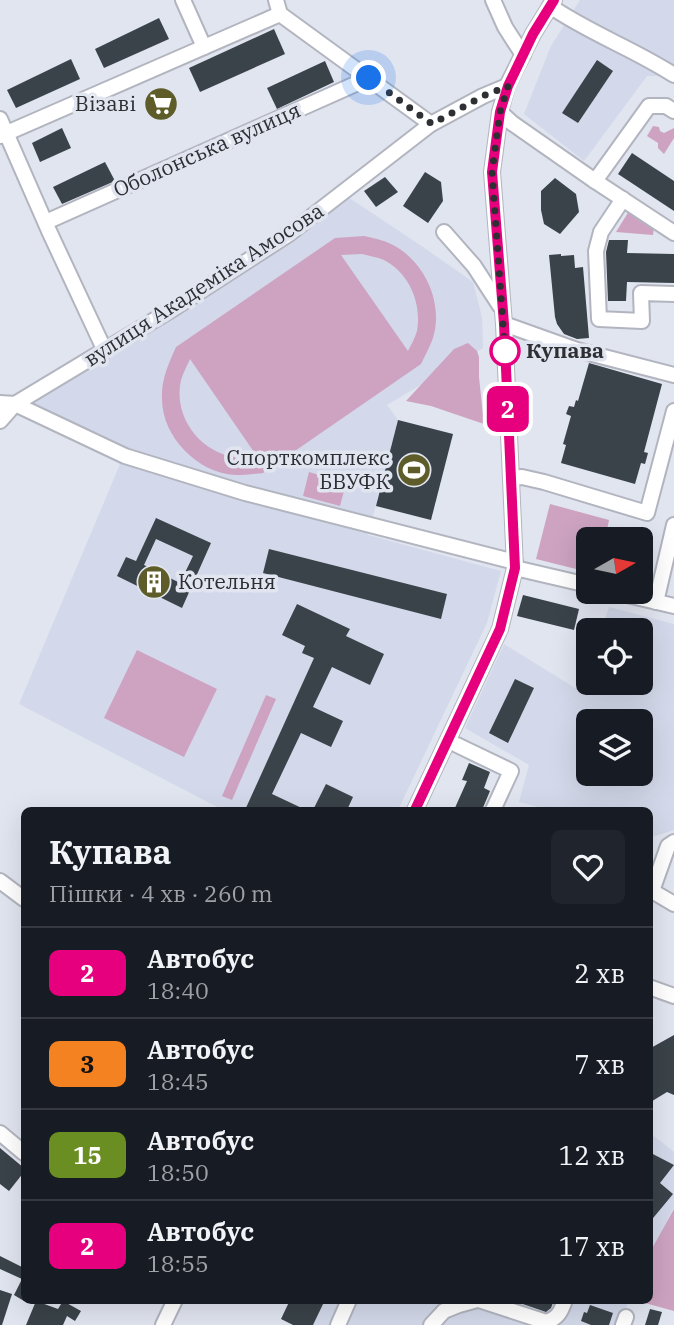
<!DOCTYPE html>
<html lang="uk">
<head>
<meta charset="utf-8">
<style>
  :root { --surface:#171b24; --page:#20242c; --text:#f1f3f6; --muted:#9ea1a6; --line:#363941 }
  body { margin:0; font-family:"IBM Plex Serif",serif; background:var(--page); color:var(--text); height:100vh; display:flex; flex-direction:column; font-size:26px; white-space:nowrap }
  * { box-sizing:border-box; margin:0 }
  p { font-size:23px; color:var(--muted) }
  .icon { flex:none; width:38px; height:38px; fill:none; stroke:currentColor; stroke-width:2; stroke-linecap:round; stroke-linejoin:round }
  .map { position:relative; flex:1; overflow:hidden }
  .drawer { position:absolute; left:21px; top:807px; width:632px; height:497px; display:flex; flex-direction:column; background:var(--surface); border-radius:10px; box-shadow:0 7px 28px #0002 }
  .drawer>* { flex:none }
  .badge { padding:0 14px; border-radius:10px; font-size:24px; line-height:46px }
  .needle { width:46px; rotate:81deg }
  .buttons { position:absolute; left:576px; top:527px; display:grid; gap:14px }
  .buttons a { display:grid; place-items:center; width:77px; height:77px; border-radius:10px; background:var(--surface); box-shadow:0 7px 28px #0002; font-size:35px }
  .you { position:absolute; width:35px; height:35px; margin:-18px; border:5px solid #fff; border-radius:50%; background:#1a73e8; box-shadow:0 0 0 10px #1a73e833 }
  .map>.badge { position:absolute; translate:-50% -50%; box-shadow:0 0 0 4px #fff }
  .round { display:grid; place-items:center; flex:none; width:74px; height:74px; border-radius:10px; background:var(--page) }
  .head { display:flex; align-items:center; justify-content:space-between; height:119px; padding:0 28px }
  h1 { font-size:33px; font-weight:800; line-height:52px }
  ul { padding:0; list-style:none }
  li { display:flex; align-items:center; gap:21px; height:91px; padding:0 28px; border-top:2px solid var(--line) }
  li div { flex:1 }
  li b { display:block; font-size:26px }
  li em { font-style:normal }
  li .badge { min-width:77px; font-weight:700; text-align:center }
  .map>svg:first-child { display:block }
</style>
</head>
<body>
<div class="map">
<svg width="674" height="1325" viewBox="0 0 674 1325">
  <rect width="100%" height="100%" fill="#e1e5f0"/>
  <!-- built -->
  <g fill="#d3d9ea" fill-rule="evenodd">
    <path d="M580,0h94v83l-11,-7h-16l-63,85 -60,-47 27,-68z"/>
    <path d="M345,195l78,52 50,35 9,35 1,31 -96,57 11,15 -30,115 133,36 -14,52 -89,187h-175l-204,-106 107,-254 -96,-48z"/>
    <path d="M609,607l65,17v206l-25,8v-28h-100l-30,-8 10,-37 -64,-37 39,-84 76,47 8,-22v13h52v-52h-39zM588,721h52v53h-52z"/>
    <path d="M649,1132l25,20v55l-25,50z"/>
    <path d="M325,1300h304l-9,25h-307z"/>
  </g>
  <!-- green -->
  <g fill="#cda3c1" fill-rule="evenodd">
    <path d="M653,126l6,1 1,4 4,2 10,-5v10l-10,16 -6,-6v-5l-11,-7z"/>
    <path d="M629,211l25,16 -1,8 -37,-3z"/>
    <path d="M364,236c9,2 19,4 27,8 33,16 53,58 42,94 -3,9 -8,17 -12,26l-158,109c-9,1 -19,2 -28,2 -37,-2 -73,-38 -73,-76 -1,-19 6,-34 14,-52l159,-109zM362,254c7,2 15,3 22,6 25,13 38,43 33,71 -2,7 -6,14 -9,20l-67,-96zM190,359l66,96v1c-7,0 -15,2 -22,1 -36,-6 -61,-42 -53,-77 2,-7 6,-14 9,-21z"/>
    <path d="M468,343l9,8 2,6v20l5,47 -53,-18 -25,-5 48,-52z"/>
    <path d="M309,472l37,11 -6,23 -37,-10z"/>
    <path d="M550,504l59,16 -4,19h-17v33l-52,-13z"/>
    <path d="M137,650l80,39 -33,68 -80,-39z"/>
    <path d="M266,695l10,4 -44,101 -10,-4z"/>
    <path d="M674,1209v102l-40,-11h15v-46z"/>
  </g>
  <!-- building -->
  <g fill="#3a4349" fill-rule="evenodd">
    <path d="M159,18l10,21 -65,29 -9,-19z"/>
    <path d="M274,29l11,25 -85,38 -11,-24z"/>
    <path d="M71,59l9,20 -64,29 -9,-18z"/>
    <path d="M597,60l16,11 -35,52 -16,-10z"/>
    <path d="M325,61l9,21 -57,27 -10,-21z"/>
    <path d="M62,128l9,20 -31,14 -8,-19z"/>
    <path d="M632,153l42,28v30l-56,-37z"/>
    <path d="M105,162l10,19 -53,23 -9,-17z"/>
    <path d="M425,172l16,10 2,19 -15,22 -25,-17z"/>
    <path d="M385,177l13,15 -22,15 -12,-16z"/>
    <path d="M555,178l21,16 3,18 -19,22 -16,-10 -3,-14v-19z"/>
    <path d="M609,240h19l-1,13 47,1v29l-47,-1 -1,19h-18l-2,-49z"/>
    <path d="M561,254v2l13,-1 1,13 8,-1 6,71 -12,1 -13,-5 -7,-10 -2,-7 -6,-62z"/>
    <path d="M589,363l73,21 -18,68 4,1 -3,11 -4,-1 -6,21 -74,-21 5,-18 -3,-1 8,-28 -5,-2 3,-8 5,1 2,-7 2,1z"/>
    <path d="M398,420l55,14 -22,86 -55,-14z"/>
    <path d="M156,518l55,25 -29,65 -65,-32 9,-19 10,4zM156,539l37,17 -13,27 -36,-18z"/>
    <path d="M616,527l35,9v3h-38z"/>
    <path d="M269,549l178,45 -6,25 -178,-46z"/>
    <path d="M523,595l56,14 -5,21 -57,-14z"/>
    <path d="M297,604l53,25 -4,7 38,18 -14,31 -38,-18 -19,40 30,14 -12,26 -30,-14 -29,61 34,16h-61l69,-152 -12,-5 3,-7 -23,-11z"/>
    <path d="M515,679l19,9 -26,55 -19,-10z"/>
    <path d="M469,763l21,9 -6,16 6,3 -8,19h-28l13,-29 -5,-1z"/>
    <path d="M326,784l27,13 -6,13h-34z"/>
    <path d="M674,1035v60l-7,-3 -18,11v-54z"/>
    <path d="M0,1148l24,20v4l-15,19 -9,-7z"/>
    <path d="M649,1152l25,13 -14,18 13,11 -24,29z"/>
    <path d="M0,1256l24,12v33l-10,-6 8,-16 -22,-10z"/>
    <path d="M0,1290l12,4 -10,31h-2z"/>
    <path d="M290,1300h35l-12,25h-20l-12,-6z"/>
    <path d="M515,1300h39l-3,8 -5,4 -32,-11z"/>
    <path d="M36,1301l22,8 5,-8 18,10 -6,10 -8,-5 -4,9h-37z"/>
    <path d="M590,1305l23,8 -4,12h-18l-10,-4 3,-9 3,1z"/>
    <path d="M650,1309l12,3 -4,13h-13z"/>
  </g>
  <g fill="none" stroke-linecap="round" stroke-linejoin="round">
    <!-- minor casing -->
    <g stroke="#b2b5bf" stroke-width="18">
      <g id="minor">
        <path d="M183,0l21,47"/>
        <path d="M276,0l4,14 151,110"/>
        <path d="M493,0l12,27 18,28"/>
        <path d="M550,6c39,27 84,43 124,69"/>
        <path d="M500,112l12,11 83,58 79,52"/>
        <path d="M0,119l49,112 56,120"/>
        <path d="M0,136l280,-122"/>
        <path d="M595,181l54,-75h17l8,5"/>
        <path d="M623,199l-22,33 -5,19 3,68 43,2 -1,-28 33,1"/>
        <path d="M46,222l323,-144"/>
        <path d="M444,232l30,34 26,40"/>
        <path d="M504,324l73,26 97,25"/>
        <path d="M0,403l15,1 161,-97 113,-73 142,-110 52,-28 24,-10"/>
        <path d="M0,421l15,-17 110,52 120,37 270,69"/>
        <path d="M512,478l10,-1 22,5 103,31 27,-102"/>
        <path d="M515,568l73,17"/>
        <path d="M614,592l60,14"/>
        <path d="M656,602l18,-77"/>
        <path d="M457,745l54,26 -18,39"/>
        <path d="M415,810l85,-181 15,-61 -11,-244 -12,-152 8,-60 7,-26 26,-52 21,-34"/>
        <path d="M674,842l-6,4 -16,45 22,13"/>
        <path d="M0,881l24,18"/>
        <path d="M649,987l25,9"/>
        <path d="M0,1133l24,20"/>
        <path d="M479,1300l67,22c12,-4 15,-10 19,-22"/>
        <path d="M163,1325l12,-25"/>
        <path d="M338,1325l11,-25"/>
        <path d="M431,1325l13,-14 15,-6 18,-5"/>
        <path d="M623,1325l3,-8"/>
      </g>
    </g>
    <!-- minor -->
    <use href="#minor" stroke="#fff" stroke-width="14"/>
  </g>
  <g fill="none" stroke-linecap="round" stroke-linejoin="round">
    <!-- line casing -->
    <g stroke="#fff" stroke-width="16">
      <path id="line" d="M415,810l85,-181 15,-61 -11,-244 -12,-152 8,-60 8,-26 25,-52 21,-34"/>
    </g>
    <!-- line -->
    <use href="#line" stroke="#e6007e" stroke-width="10"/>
    <!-- walk -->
    <path stroke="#2d2f33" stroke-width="7" stroke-dasharray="0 12.6" d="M369,78l63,46 51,-28 25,-10 -8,26 -8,60 13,179"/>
  </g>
  <!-- icons -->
  <defs>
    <g id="supermarket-disc" transform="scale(1.75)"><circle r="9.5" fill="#5e5d2a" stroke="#e1e5f0"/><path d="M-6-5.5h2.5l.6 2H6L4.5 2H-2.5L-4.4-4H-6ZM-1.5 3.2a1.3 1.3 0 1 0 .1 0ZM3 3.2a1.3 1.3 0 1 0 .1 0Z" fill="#fff"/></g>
    <g id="stadium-disc" transform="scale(1.75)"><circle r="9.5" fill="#5e5d2a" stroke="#e1e5f0"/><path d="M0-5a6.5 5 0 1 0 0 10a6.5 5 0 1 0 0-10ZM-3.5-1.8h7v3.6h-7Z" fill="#fff"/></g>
    <g id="building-disc" transform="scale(1.75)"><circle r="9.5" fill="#5e5d2a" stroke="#e1e5f0"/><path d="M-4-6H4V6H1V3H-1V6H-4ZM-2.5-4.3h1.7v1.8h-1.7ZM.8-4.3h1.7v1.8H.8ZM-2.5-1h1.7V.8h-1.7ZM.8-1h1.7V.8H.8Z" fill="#fff"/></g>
  </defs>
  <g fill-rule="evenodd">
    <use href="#supermarket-disc" x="161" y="104"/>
    <use href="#stadium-disc" x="414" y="470"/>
    <use href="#building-disc" x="154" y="582"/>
  </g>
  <!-- markers -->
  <circle fill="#fff" stroke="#e6007e" stroke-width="3.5" cx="505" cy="351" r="14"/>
  <g text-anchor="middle" stroke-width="7" stroke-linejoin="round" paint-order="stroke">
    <!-- poi labels -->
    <g font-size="21" fill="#2d2f33" stroke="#e1e5f0" text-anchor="end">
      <text x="136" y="111">Візаві</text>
      <text x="390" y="465">Спорткомплекс<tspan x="390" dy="24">БВУФК</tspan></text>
      <text x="178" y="589" text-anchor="start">Котельня</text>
    </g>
    <!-- street labels -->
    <g font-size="21" fill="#2d2f33" stroke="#e1e5f0">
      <text transform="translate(207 150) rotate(-24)" y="7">Оболонська вулиця</text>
      <text transform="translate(204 285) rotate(-33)" y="7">вулиця Академіка Амосова</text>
    </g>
    <!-- stop labels -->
    <g font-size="21" font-weight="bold" fill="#2d2f33" stroke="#e1e5f0" text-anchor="start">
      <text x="526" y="358">Купава</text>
    </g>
  </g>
</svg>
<div class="buttons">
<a><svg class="needle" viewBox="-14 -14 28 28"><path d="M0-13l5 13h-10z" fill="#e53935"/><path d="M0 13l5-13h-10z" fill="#9ea1a6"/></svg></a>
<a><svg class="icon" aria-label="locate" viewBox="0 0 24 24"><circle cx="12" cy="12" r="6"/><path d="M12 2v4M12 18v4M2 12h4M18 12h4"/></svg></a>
<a><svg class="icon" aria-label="layers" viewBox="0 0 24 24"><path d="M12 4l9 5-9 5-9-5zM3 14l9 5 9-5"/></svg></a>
</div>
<div class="you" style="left:369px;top:78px"></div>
<b class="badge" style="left:508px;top:409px;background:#e6007e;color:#fff">2</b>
<section class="drawer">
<div class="head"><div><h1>Купава</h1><p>Пішки · 4 хв · 260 m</p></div><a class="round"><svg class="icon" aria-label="heart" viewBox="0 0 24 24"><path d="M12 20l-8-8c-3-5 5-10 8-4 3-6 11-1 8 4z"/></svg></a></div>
<ul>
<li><span class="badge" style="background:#e6007e;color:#fff">2</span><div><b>Автобус</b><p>18:40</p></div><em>2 хв</em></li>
<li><span class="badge" style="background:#f58220;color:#111">3</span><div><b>Автобус</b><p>18:45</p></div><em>7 хв</em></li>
<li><span class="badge" style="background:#6b8e23;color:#fff">15</span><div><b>Автобус</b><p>18:50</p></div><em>12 хв</em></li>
<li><span class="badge" style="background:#e6007e;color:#fff">2</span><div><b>Автобус</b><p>18:55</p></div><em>17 хв</em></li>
</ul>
</section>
</div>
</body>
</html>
